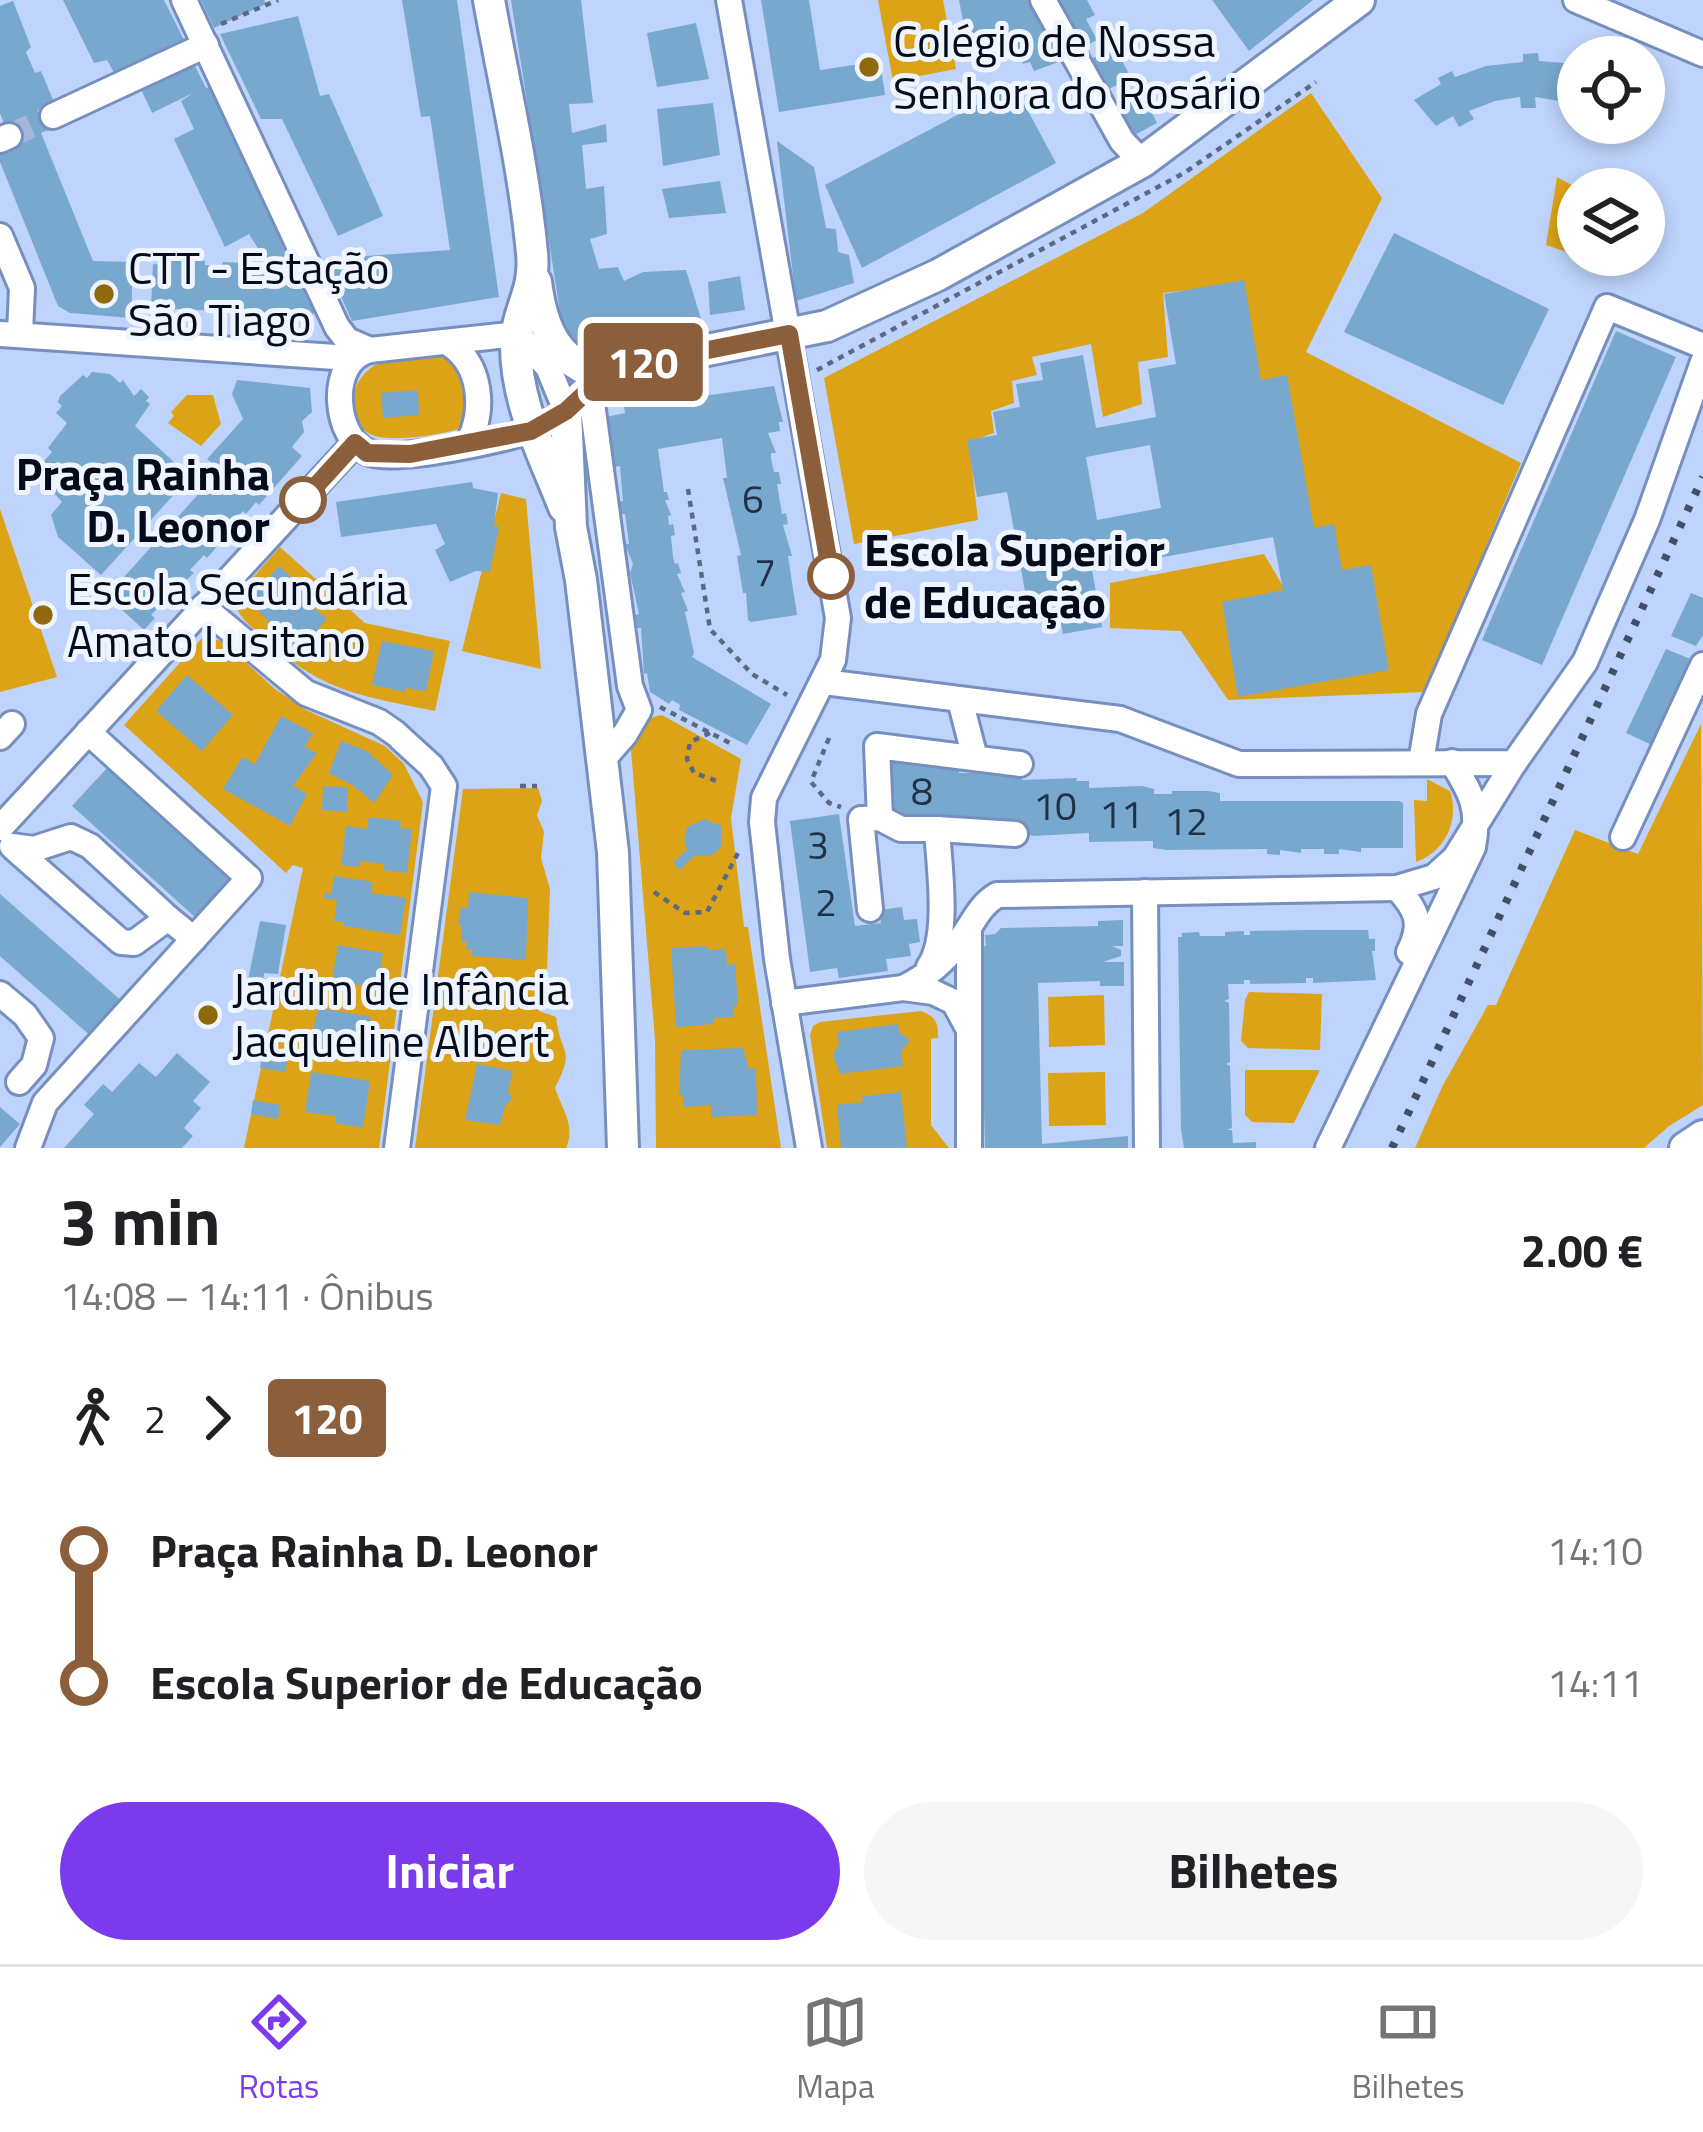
<!DOCTYPE html>
<html lang="pt">
<head>
<meta charset="utf-8">
<style>
  :root { --surface:#fff; --page:#f6f6f6; --text:#202124; --muted:#757577; --line:#e0e0e0; --accent:#7c3aed }
  body { margin:0; font-family:"Titillium Web",sans-serif; background:var(--page); color:var(--text); height:100vh; display:flex; flex-direction:column; font-size:45px; white-space:nowrap }
  * { box-sizing:border-box; margin:0 }
  p { font-size:39px; color:var(--muted) }
  .icon { flex:none; width:66px; height:66px; fill:none; stroke:currentColor; stroke-width:2; stroke-linecap:round; stroke-linejoin:round }
  .map { position:relative; height:1148px; overflow:hidden }
  .sheet { display:flex; flex-direction:column; background:var(--surface); flex:1 }
  .sheet>* { flex:none }
  .badge { padding:0 24px; border-radius:9px; font-size:42px; line-height:78px }
  .tools { position:absolute; left:1557px; top:36px; display:grid; gap:24px }
  .tools a { display:grid; place-items:center; width:108px; height:108px; border-radius:50%; background:var(--surface); box-shadow:0 6px 18px #0003; font-size:60px }
  .map>.badge { position:absolute; translate:-50% -50%; box-shadow:0 0 0 6px #fff }
  .legs { display:flex; align-items:center; gap:18px; height:132px; padding:0 60px; font-size:39px }
  .legs p { margin-inline-start:auto }
  .headline { display:flex; align-items:center; justify-content:space-between; height:204px; padding:0 60px }
  h1 { font-size:66px; font-weight:700; line-height:90px }
  .primary-button { display:flex; gap:24px; margin-top:auto; padding:24px 60px }
  .primary-button a { flex:1; height:138px; border-radius:72px; background:var(--accent); color:#fff; font-size:48px; font-weight:700; line-height:138px; text-align:center }
  .primary-button a+a { background:var(--page); color:var(--text) }
  ul { padding:0 60px; list-style:none }
  li { display:flex; align-items:center; gap:42px; height:132px; font-size:45px }
  li i { display:grid; place-items:center; width:18px; height:100%; margin:0 15px; background:currentColor }
  li i::after { content:''; width:30px; height:30px; margin:-15px; border:9px solid; border-radius:50%; background:var(--surface) }
  li p { margin-inline-start:auto }
  li:first-child i { background:linear-gradient(#0000 50%,currentColor 0) }
  li:last-child i { background:linear-gradient(currentColor 50%,#0000 0) }
  .tab-bar { display:flex; justify-content:space-around; align-items:center; height:168px; border-top:3px solid var(--line); background:var(--surface); font-size:33px; color:var(--muted) }
  .tab-bar a { display:grid; justify-items:center; gap:6px }
  .tab-bar .active { color:var(--accent) }
  .map>svg:first-child { display:block }
</style>
</head>
<body>
<div class="map">
<svg width="1703" height="1148" viewBox="0 0 1703 1148">
  <rect width="100%" height="100%" fill="#bfd4fc"/>
  <!-- green -->
  <g fill="#dca316">
    <path d="M878,0h65l13,69 -63,12z"/>
    <path d="M1311,93l71,105 -76,154 215,111 -96,229 -197,8 -47,-69 -71,-3v-45l154,-29 23,39 46,-10c-55,-88 -74,-197 -92,-299l-78,9 5,64 -30,5 4,42 -39,13 -12,-73 -59,13 5,18 -25,6 2,22 -23,8 3,22 -25,9 9,78 -124,24 -30,-166 319,-165z"/>
    <path d="M1557,177l22,12 -1,66h15v6l-47,-16z"/>
    <path d="M446,352l11,6c9,23 18,48 4,70 -18,7 -77,16 -93,5 -26,-18 -16,-60 12,-70 19,-7 45,-8 66,-11z"/>
    <path d="M187,395h26l8,29 -20,22 -33,-23 6,-7 -3,-4z"/>
    <path d="M501,493l25,6 15,170 -79,-18z"/>
    <path d="M0,509l57,168 -57,15z"/>
    <path d="M280,547l85,76 85,18 -15,70c-74,-15 -113,-19 -171,-73 -12,-11 -25,-19 -29,-36l4,-9z"/>
    <path d="M203,637l19,4 53,48 31,21 79,36 19,18 19,38 -44,346h-135l59,-280 -10,-3 -7,8 -162,-148z"/>
    <path d="M662,715l79,44 -10,59 13,109h4l33,221h-125l-1,-108 -24,-290c5,-17 12,-33 31,-35z"/>
    <path d="M1701,724l2,381 -34,21 -25,22h-229l27,-61 46,-82h8l79,-175 63,24z"/>
    <path d="M1427,779l23,12c10,29 -5,61 -34,71l-2,-62 13,1z"/>
    <path d="M538,788l4,13 -5,14 7,17 -3,26 9,31 -3,80 -9,2 1,40 17,6c5,41 20,29 -1,71 7,21 21,38 11,60h-151l48,-359z"/>
    <path d="M1249,992l73,2 -2,56 -72,-2 -7,-7 4,-41z"/>
    <path d="M1104,995l1,50 -56,2 -1,-50z"/>
    <path d="M921,1011c15,6 17,10 17,27l-7,1v86l18,23h-122l-17,-113 3,-9 7,-4z"/>
    <path d="M1245,1070h75l-26,53 -42,-1 -7,-7z"/>
    <path d="M1105,1072l1,53 -57,1 -1,-53z"/>
  </g>
  <!-- building -->
  <g fill="#78a8ce" fill-rule="evenodd">
    <path d="M63,0h101l22,44 -69,34 -10,-18 -13,3z"/>
    <path d="M201,0h63l2,4 -52,24z"/>
    <path d="M402,0h55l42,297 -147,24 -28,-62 126,-9 -20,-134 -9,1z"/>
    <path d="M511,0h70l12,103 -24,1 3,29 34,-9 1,18 -25,3 4,44 18,-3 3,48 -17,5 9,30 19,-2 6,14 19,-9 43,-2 16,52 -124,26 -14,-11z"/>
    <path d="M761,0h48l11,70 60,-9 5,34 -106,17z"/>
    <path d="M959,0h78l20,39 -3,9 7,13 -27,10 -4,-9 -7,2 -4,-9 -14,1v-11l-37,3z"/>
    <path d="M1054,0h33l8,15 -9,4 11,21 -17,9z"/>
    <path d="M1212,0h101l-64,51z"/>
    <path d="M13,1l18,46 -5,5 9,21 6,-2 13,31 -7,3 9,21 -15,7 52,128 40,1 -2,56 -61,-5 -12,-7 -58,-144v-13l12,-4 -12,-32v-107z"/>
    <path d="M298,16l22,80 9,-2 54,122 -45,20 -56,-117h-21l-41,-85z"/>
    <path d="M696,23l13,56 -52,8 -10,-54z"/>
    <path d="M1115,47l16,31 -28,14 -16,-31z"/>
    <path d="M1538,53l1,8 39,3v40l-43,-7 1,11h-15l-1,-11 -25,4 -26,10 5,8 -15,8 -6,-11 -17,10 -22,-26 27,-16 -3,-6 14,-7 3,6 31,-11 37,-4v-8z"/>
    <path d="M194,64l12,24 4,-1 106,222 -6,10 -42,-6 -117,-5 2,-44 14,1v-6l38,2v4l17,1 1,-4 39,2 -1,4h9l-21,-34 -24,13 -51,-108 20,-10 -13,-28 12,-8 -41,20 -11,-24z"/>
    <path d="M1014,85l42,78 -194,105 -37,-83z"/>
    <path d="M1142,93l15,30 -26,14 -16,-30z"/>
    <path d="M713,103l7,52 -57,11 -6,-57z"/>
    <path d="M777,141l37,26 12,61 10,1 2,23 11,3 5,28 -58,18z"/>
    <path d="M720,181l6,32 -57,5 -7,-29z"/>
    <path d="M1394,233l155,76 -46,96 -159,-73z"/>
    <path d="M740,276l5,34 -35,5 -2,-33z"/>
    <path d="M1244,280l17,100 26,-5 27,153 20,-4 8,46 29,-5 18,105 -151,27 -16,-95 61,-12 -10,-53 -181,33 10,57 -39,7 -6,-32 -29,6 -21,-116 -30,5 -10,-57 30,-5 -4,-23 27,-5 -4,-23 27,-4 -3,-17 43,-8 13,73 60,-11 -8,-48 28,-5 -12,-70zM1150,445l11,63 -64,12 -11,-63z"/>
    <path d="M1616,331l60,26 -134,308 -60,-25z"/>
    <path d="M92,372l18,2 10,9 3,-3 11,16 7,-7 8,8 -3,4 4,3 -15,22 55,51 -89,98 -43,-38 -7,-22 11,-13 -16,-18 4,-5 -5,-5 6,-6 -7,-7 8,-9 -4,-4 19,-25 -11,-10 6,-7 -4,-4 2,-6 23,-21 4,3z"/>
    <path d="M237,380l73,8 2,24 -10,9 2,11 -12,15 10,9 -43,49 -3,-3 -10,12 -3,-3 -14,15 4,3 -20,17 3,2 -9,10 -3,-3 -14,15 4,3 -19,17 3,3 -11,11 -3,-3 -13,14 4,3 -11,12 -37,-34 113,-126 -13,-11 36,-40 -11,-25z"/>
    <path d="M774,386l9,36h-4l1,9 -12,2 8,20h-5v5l3,14h5l2,12h-4l5,30 4,-1 2,11 -5,1 9,31h-4l9,59 -46,7 -3,-2 -2,-27h-3l-6,-37 4,-1 -18,-77h4l-5,-40 -64,11 6,43h3l2,8h-4l6,15 -3,1 1,9 4,-1 2,11 -4,1 2,21 2,7 3,-1 3,10 -4,1 8,18 -4,1 7,18 -3,1 9,41 -2,4 79,47 -24,41 -68,-35 1,-5 -8,-5 -3,4 -19,-12 -3,-19 -3,1 -3,-46h-4l-2,-13 4,-1 -9,-41 3,-9 -8,-20h4l-4,-30h-6l-2,-12 6,-1 -3,-35 -6,1 -8,-50 19,-4 -1,-6z"/>
    <path d="M418,390l1,25 -36,3 -2,-25z"/>
    <path d="M472,482l1,6 25,5 -4,32 5,2 -9,45 -14,-1 -26,11 -15,-32 10,-6 -9,-20 -95,13 -5,-35z"/>
    <path d="M279,566l33,29 -5,7 20,17 -28,32 -51,-50z"/>
    <path d="M1691,593l12,5v37l-7,11 -25,-10z"/>
    <path d="M382,641l52,10 -8,40 -20,-3 -1,4 -33,-7z"/>
    <path d="M1666,649l27,11 -39,86 -28,-13z"/>
    <path d="M187,675l46,40 -31,36 -46,-40z"/>
    <path d="M281,716l32,17 -8,14 12,6 -24,33 14,8 -17,32 -67,-37 19,-32 13,7z"/>
    <path d="M341,741l26,10 26,24 -19,28 -20,-17 -25,-13z"/>
    <path d="M903,761l56,1v11h64l-1,7 55,-2 -1,3h13v7l53,-2 12,3v5h18v-3h36l12,2v8h179l4,2v45h-42v4l-22,-3v5h-15v-5h-23v4l-21,-3v5l-13,-1v-5l-101,1 -13,-2v-7l-64,1v-9l-55,3 -12,-3v-10l-132,-5 -4,-44 4,1 1,-12z"/>
    <path d="M107,768l125,113 -35,38 -125,-113z"/>
    <path d="M323,786l25,1 -1,25 -25,-2z"/>
    <path d="M839,814l16,112 26,-3 -2,-13 23,-3 2,13 13,-1 3,23 -11,2 2,12 -25,3 2,12 -49,7 -2,-10 -27,4 -20,-151z"/>
    <path d="M369,817l32,4 -1,7 12,1 -5,44 -24,-3 1,-6 -24,-3 -1,6 -18,-2 5,-39 21,3z"/>
    <path d="M704,819l18,7 -1,21 -10,9h-17l-14,14 -7,-7 14,-14 -3,-9 3,-13z"/>
    <path d="M334,876l39,6 -2,11 35,5 -6,37 -56,-9v-4l-10,-1 3,-21 -14,-2v-5l8,1z"/>
    <path d="M469,892l59,6 -2,62 -54,-4v-6l-6,-1 1,-7 -6,-1 1,-16h-4l3,-18 7,1z"/>
    <path d="M0,894l124,109 -31,35 -93,-82z"/>
    <path d="M1123,920v26h-11l9,4v6l-18,6h21v24h-24v-5l-62,2 4,161 86,-8v12h-143l-2,-75 -4,-13 4,-2 -2,-109 5,-4 -1,-10 10,-1 6,-6 97,-2v-5z"/>
    <path d="M260,921l26,4 -8,49 -14,-1 -2,21 -16,-4z"/>
    <path d="M1307,930h61l1,9h6v12h-3l4,29 -63,3v-5h-7v5l-56,1v-4h-6v4h-16l1,15 -5,2 5,2 1,59 -4,2 4,2 2,62 -5,2h5l1,13 23,-1v6h-72l-3,-18 -3,-193h4v-4l17,-1 1,4h25v-4l19,-1v4h6v-4z"/>
    <path d="M338,945l45,8 -6,35 -45,-8z"/>
    <path d="M708,946v4l18,-1 1,16 8,-1 3,41 -4,1v11l-20,1v6l-38,3 -5,-79z"/>
    <path d="M319,1008l52,9 -7,38 -56,-10z"/>
    <path d="M898,1024l1,8 11,8 -9,12 2,14 -63,8 -7,-19 6,-11 -2,-12z"/>
    <path d="M263,1048l26,4 -4,20 -25,-4z"/>
    <path d="M743,1048l6,21 7,-1 1,47 -46,2v-12l-27,2 -1,-12h-4l2,-45z"/>
    <path d="M177,1053l33,29 -17,19 8,7 -17,20 9,8 -11,12h-118l30,-34 -10,-9 19,-21 9,8 27,-29 17,14z"/>
    <path d="M477,1064l36,7 -5,20 4,8 -7,7 -5,19 -35,-5z"/>
    <path d="M311,1072l59,9 -7,47 -28,-5 1,-7 -31,-4z"/>
    <path d="M901,1092l6,56h-66l-4,-43 26,-3 -1,-6z"/>
    <path d="M253,1100l27,5 -2,14 -27,-5z"/>
    <path d="M0,1107l20,17 -20,23z"/>
  </g>
  <g fill="none" stroke-linecap="round" stroke-linejoin="round">
    <!-- minor-tunnel -->
    <path stroke="#a3b6da" stroke-width="24" stroke-dasharray="24 12" stroke-linecap="butt" d="M9,136l44,-20"/>
    <!-- minor casing -->
    <g stroke="#768fbe" stroke-width="30">
      <g id="minor">
        <path d="M184,0l153,327 10,13 23,10"/>
        <path d="M729,0l109,618 -5,42 -69,138 -2,24 15,137 32,189"/>
        <path d="M1043,0l79,141 20,21"/>
        <path d="M1576,0l127,54"/>
        <path d="M53,116l153,-71"/>
        <path d="M0,140l9,-4"/>
        <path d="M0,236l22,52 -2,45"/>
        <path d="M0,334l350,24"/>
        <path d="M517,334l31,33 18,44c-10,7 -20,14 -32,18 -29,11 -137,34 -164,24 -36,-12 -44,-93 0,-103z"/>
        <path d="M448,343c34,21 37,67 20,101"/>
        <path d="M595,384l-3,19 38,283 9,24 -14,24 -21,24"/>
        <path d="M203,607l103,86 73,29 16,11 36,33 13,20 -47,362"/>
        <path d="M824,682l296,37 119,45 275,-1 71,-101 62,-142 56,-158"/>
        <path d="M960,700l15,58"/>
        <path d="M0,737l12,-13"/>
        <path d="M1421,762l8,-48 178,-407 96,39"/>
        <path d="M880,818l21,11h36c2,37 13,108 -8,138"/>
        <path d="M0,828l355,-385"/>
        <path d="M937,829l78,5"/>
        <path d="M1623,837l80,-172"/>
        <path d="M12,846l22,3 37,-12 19,9 78,72"/>
        <path d="M15,849l106,93 13,1 34,-25 26,21"/>
        <path d="M1397,888c21,23 26,36 12,64"/>
        <path d="M1145,892l2,256"/>
        <path d="M870,909l-9,-90 19,-1 -3,-72 143,18"/>
        <path d="M903,988c23,-11 43,-28 58,-49 13,-17 18,-33 36,-44l400,-7 37,-11 21,-19 59,-95"/>
        <path d="M0,994l25,21 16,23 -7,27 -15,17"/>
        <path d="M784,1003l119,-15 30,4 21,10 13,24"/>
        <path d="M28,1148l17,-45 204,-225 -161,-146"/>
        <path d="M969,1148v-219"/>
        <path d="M1328,1148l145,-301c7,-38 -1,-53 -21,-85"/>
      </g>
    </g>
    <!-- major casing -->
    <g stroke="#768fbe" stroke-width="36">
      <g id="major">
        <path d="M489,0c15,84 35,168 43,253 4,38 -15,57 -16,89 -1,60 27,111 48,165"/>
        <path d="M536,282c6,46 20,82 69,94"/>
        <path d="M623,1148l-10,-296 -32,-272 -10,-53 -5,-116 29,-27 28,-17 204,-41 111,-51 204,-113 217,-162"/>
        <path d="M1685,1148l18,-12"/>
      </g>
    </g>
    <!-- path -->
    <g stroke="#5b6984" stroke-width="4.5" stroke-dasharray="6 6" stroke-linecap="butt">
      <path d="M221,24l57,-24"/>
      <path d="M817,370l367,-197 132,-91"/>
      <path d="M692,391l7,-1"/>
      <path d="M688,489l22,140 42,45 35,21"/>
      <path d="M660,707l72,37"/>
      <path d="M710,733l-20,9 -3,17 7,14 23,8"/>
      <path d="M829,738l-18,44 18,21 12,4"/>
      <path d="M520,786h17"/>
      <path d="M654,892l31,21 22,-1 32,-61"/>
    </g>
    <!-- minor -->
    <use href="#minor" stroke="#fff" stroke-width="24"/>
    <!-- major -->
    <use href="#major" stroke="#fff" stroke-width="30"/>
    <!-- rail -->
    <path stroke="#434f67" stroke-width="8" stroke-dasharray="6 12" stroke-linecap="butt" d="M1392,1148l311,-671"/>
  </g>
  <g fill="none" stroke-linecap="round" stroke-linejoin="round">
    <!-- line-1 casing -->
    <g stroke="#fff" stroke-width="27">
      <path id="line-1" d="M303,500l52,-57 12,10 43,1 121,-23 35,-20 29,-27 27,-17 167,-33 42,242"/>
    </g>
    <!-- line-1 -->
    <use href="#line-1" stroke="#8b5e3c" stroke-width="18"/>
  </g>
  <!-- markers -->
  <g fill="#8f690e" stroke="#eff5ff" stroke-width="4.5">
    <circle cx="869" cy="67" r="12"/>
    <circle cx="104" cy="294" r="12"/>
    <circle cx="43" cy="615" r="12"/>
    <circle cx="208" cy="1015" r="12"/>
  </g>
  <g fill="#fff" stroke="#8b5e3c" stroke-width="6">
    <circle cx="303" cy="500" r="21"/>
    <circle cx="831" cy="576" r="21"/>
  </g>
  <g text-anchor="middle" stroke-width="10" stroke-linejoin="round" paint-order="stroke">
    <!-- number labels -->
    <g font-size="39" fill="#213248">
      <text x="753" y="513">6</text>
      <text x="765" y="586">7</text>
      <text x="922" y="805">8</text>
      <text x="1055" y="820">10</text>
      <text x="1121" y="828">11</text>
      <text x="1186" y="835">12</text>
      <text x="818" y="859">3</text>
      <text x="826" y="916">2</text>
    </g>
    <!-- poi labels -->
    <g font-size="45" fill="#040b1b" stroke="#eff5ff" text-anchor="start">
      <text x="893" y="57">Colégio de Nossa<tspan x="893" dy="52">Senhora do Rosário</tspan></text>
      <text x="128" y="284">CTT - Estação<tspan x="128" dy="52">São Tiago</tspan></text>
      <text x="67" y="605">Escola Secundária<tspan x="67" dy="52">Amato Lusitano</tspan></text>
      <text x="232" y="1005">Jardim de Infância<tspan x="232" dy="52">Jacqueline Albert</tspan></text>
    </g>
    <!-- stop labels -->
    <g font-size="45" font-weight="bold" fill="#040b1b" stroke="#eff5ff" text-anchor="end">
      <text x="270" y="490">Praça Rainha<tspan x="270" dy="52">D. Leonor</tspan></text>
      <text x="864" y="566" text-anchor="start">Escola Superior<tspan x="864" dy="52">de Educação</tspan></text>
    </g>
  </g>
</svg>
<div class="tools">
<a><svg class="icon" aria-label="locate" viewBox="0 0 24 24"><circle cx="12" cy="12" r="6"/><path d="M12 2v4M12 18v4M2 12h4M18 12h4"/></svg></a>
<a><svg class="icon" aria-label="layers" viewBox="0 0 24 24"><path d="M12 4l9 5-9 5-9-5zM3 14l9 5 9-5"/></svg></a>
</div>
<b class="badge" style="left:643px;top:362px;background:#8b5e3c;color:#fff">120</b>
</div>
<section class="sheet">
<div class="headline"><div><h1>3 min</h1><p>14:08 – 14:11 · Ônibus</p></div><b>2.00 €</b></div>
<div class="legs"><svg class="icon" aria-label="walk" viewBox="0 0 24 24"><circle cx="13" cy="4" r="2"/><path d="M13 8l-2 6 4 7M11 14l-3 7M7 12l3-4h3l4 4"/></svg>2<svg class="icon" aria-label="forward" viewBox="0 0 24 24"><path d="M9 5l7 7-7 7"/></svg><b class="badge" style="background:#8b5e3c;color:#fff">120</b></div>
<ul>
<li><i style="color:#8b5e3c"></i><b>Praça Rainha D. Leonor</b><p>14:10</p></li>
<li><i style="color:#8b5e3c"></i><b>Escola Superior de Educação</b><p>14:11</p></li>
</ul>
<div class="primary-button"><a>Iniciar</a><a>Bilhetes</a></div>
</section>
<nav class="tab-bar">
<a class="active"><svg class="icon" aria-label="directions" viewBox="0 0 24 24"><path d="M12 3l9 9-9 9-9-9zM9 14v-3h6M13 9l2 2-2 2"/></svg>Rotas</a>
<a><svg class="icon" aria-label="map" viewBox="0 0 24 24"><path d="M3 6l6-2 6 2 6-2v14l-6 2-6-2-6 2zM9 4v14M15 6v14"/></svg>Mapa</a>
<a><svg class="icon" aria-label="tickets" viewBox="0 0 24 24"><path d="M3 7h18v10H3zM15 7v10"/></svg>Bilhetes</a>
</nav>
</body>
</html>
